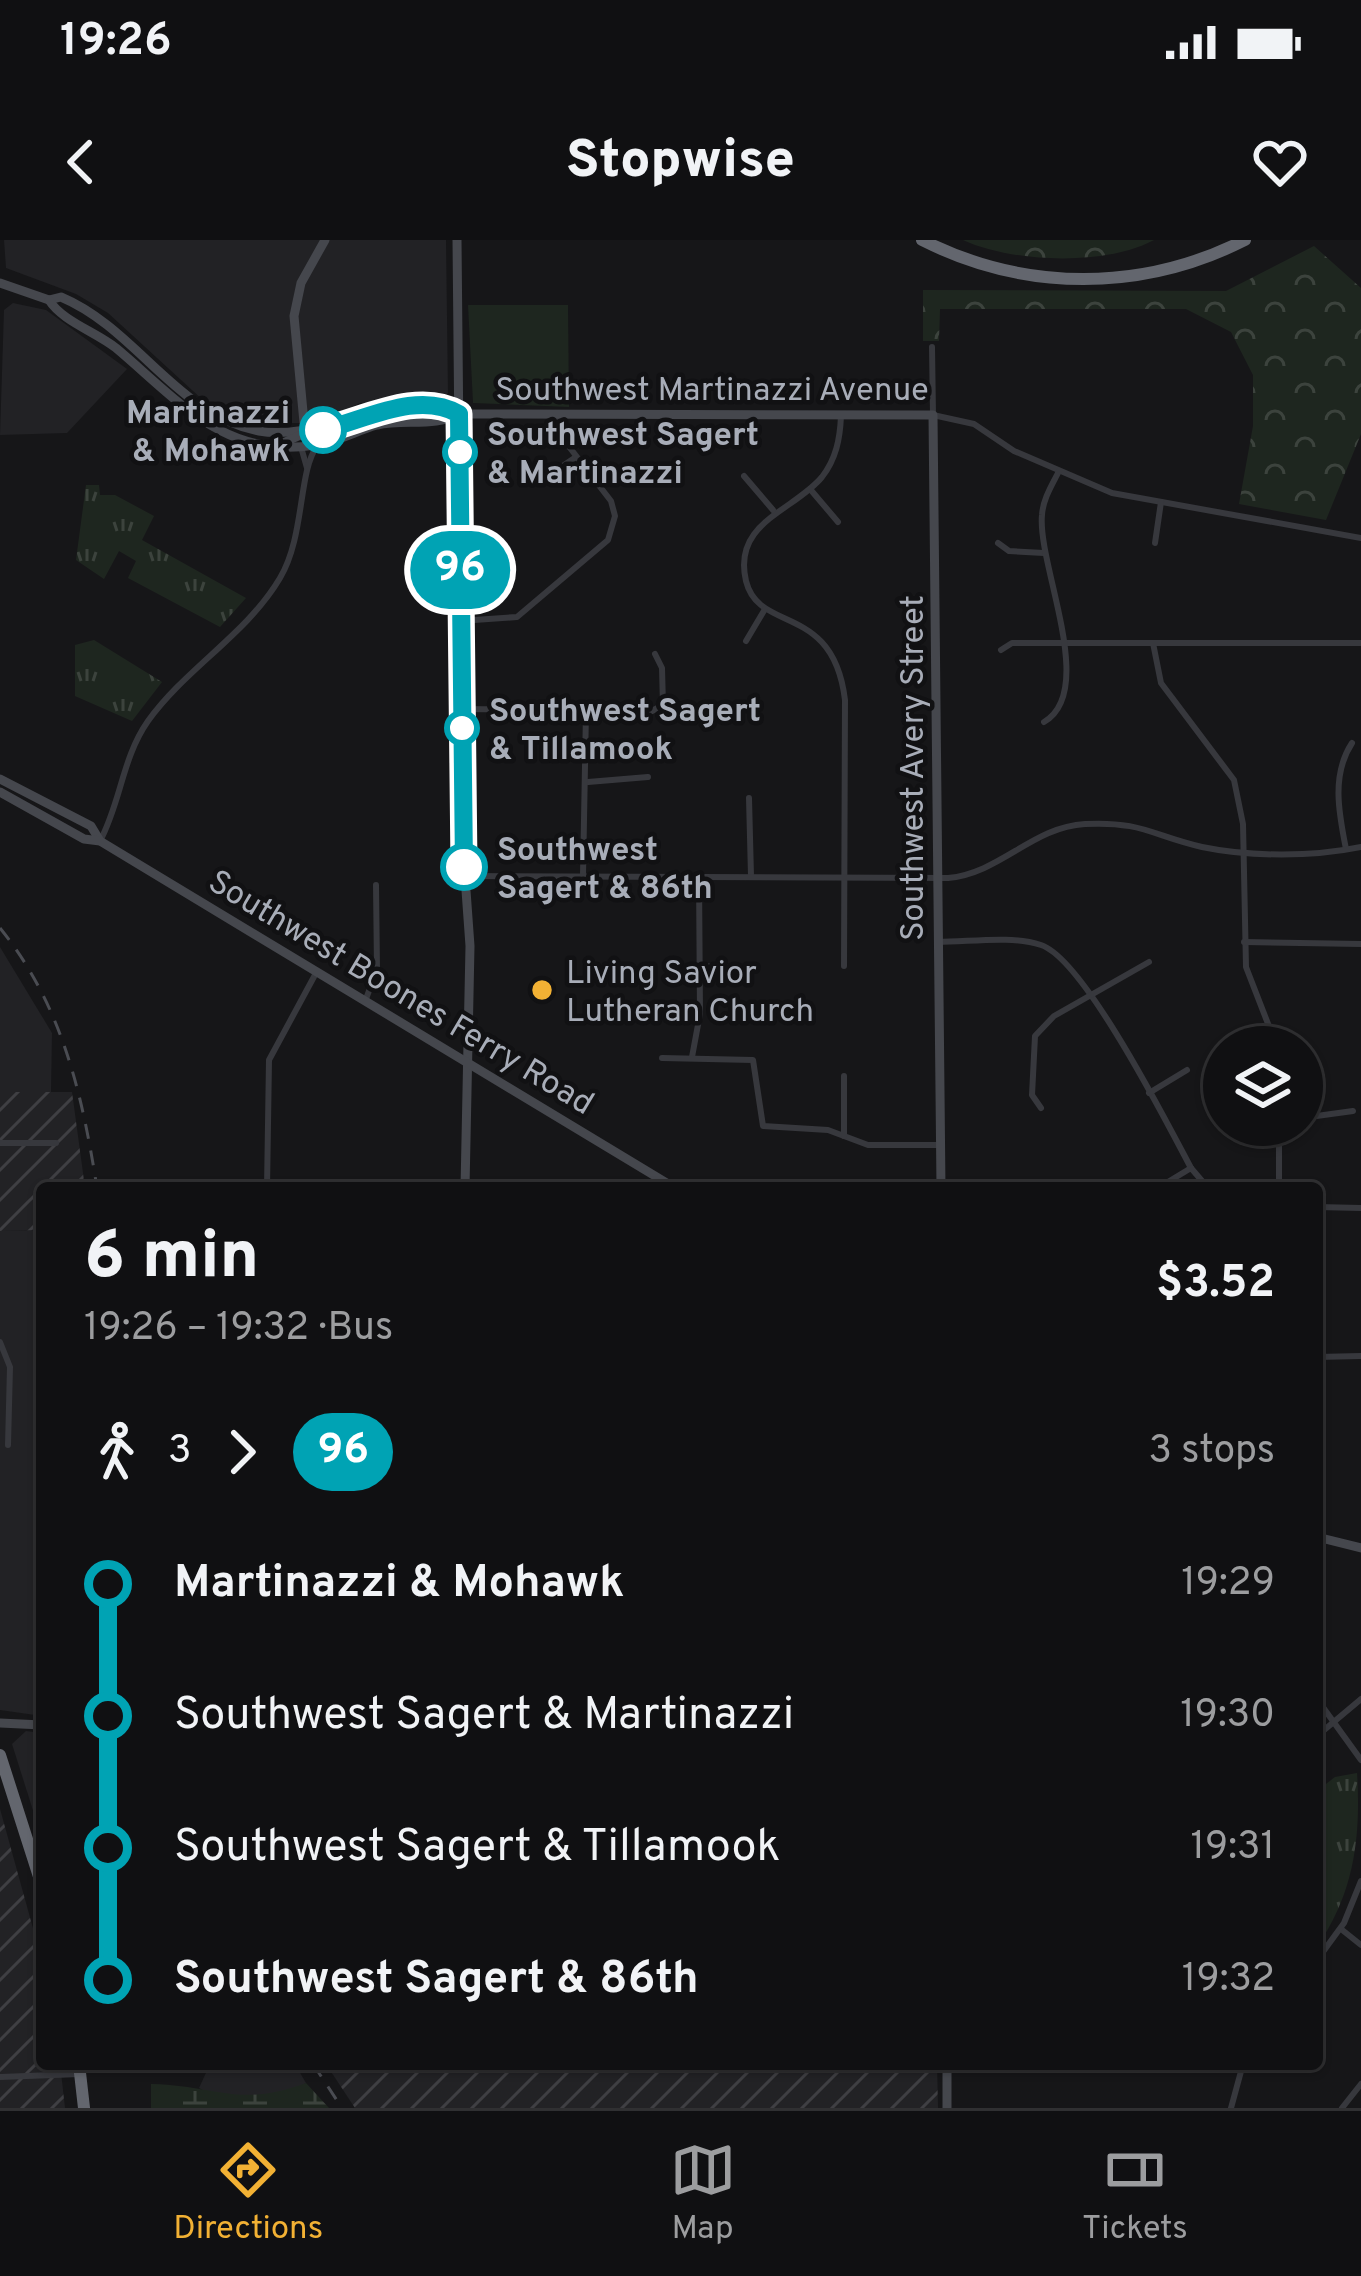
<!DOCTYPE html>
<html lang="en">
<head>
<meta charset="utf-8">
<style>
  :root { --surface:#101012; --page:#1e1e20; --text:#f1f3f6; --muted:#9c9d9f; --line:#303032; --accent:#f2b134 }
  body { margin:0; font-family:Overpass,sans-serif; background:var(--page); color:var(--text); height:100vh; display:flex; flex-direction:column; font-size:45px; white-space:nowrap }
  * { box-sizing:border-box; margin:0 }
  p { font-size:39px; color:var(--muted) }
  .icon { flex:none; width:66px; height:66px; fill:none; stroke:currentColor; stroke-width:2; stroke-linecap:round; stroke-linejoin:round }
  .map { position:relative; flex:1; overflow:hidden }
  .details { position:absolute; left:36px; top:942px; width:1287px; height:888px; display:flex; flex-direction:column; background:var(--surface); border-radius:12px; box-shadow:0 3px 9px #0004,0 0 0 3px var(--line) }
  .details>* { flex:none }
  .badge { padding:0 24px; border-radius:39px; font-size:42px; line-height:78px }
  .fabs { position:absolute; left:1203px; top:786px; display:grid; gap:24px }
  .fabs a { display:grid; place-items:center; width:120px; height:120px; border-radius:50%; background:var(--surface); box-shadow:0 3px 9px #0004,0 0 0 3px var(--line); font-size:60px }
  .map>.badge { position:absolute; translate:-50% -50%; box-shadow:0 0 0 6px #fff }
  .legs { display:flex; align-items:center; gap:18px; height:132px; padding:0 48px; font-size:39px }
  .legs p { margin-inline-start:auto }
  .summary { display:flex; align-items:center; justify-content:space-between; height:204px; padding:0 48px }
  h1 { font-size:66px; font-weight:800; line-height:90px }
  ul { padding:0 48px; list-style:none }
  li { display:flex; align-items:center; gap:42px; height:132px; font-size:45px }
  li i { display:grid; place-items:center; width:18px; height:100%; margin:0 15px; background:currentColor }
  li i::after { content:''; width:30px; height:30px; margin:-15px; border:9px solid; border-radius:50%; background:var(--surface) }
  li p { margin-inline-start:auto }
  li:first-child i { background:linear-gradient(#0000 50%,currentColor 0) }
  li:last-child i { background:linear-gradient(currentColor 50%,#0000 0) }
  .status { display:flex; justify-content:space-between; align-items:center; height:84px; padding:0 60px; background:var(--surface); direction:ltr }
  .status svg { height:33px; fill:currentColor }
  header { display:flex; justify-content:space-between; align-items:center; height:156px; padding:0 48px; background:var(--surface); font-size:54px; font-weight:800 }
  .dock { display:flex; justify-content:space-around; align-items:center; height:168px; border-top:3px solid var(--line); background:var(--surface); font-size:33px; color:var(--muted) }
  .dock a { display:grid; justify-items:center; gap:6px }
  .dock .active { color:var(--accent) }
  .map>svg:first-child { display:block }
</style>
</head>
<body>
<div class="status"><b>19:26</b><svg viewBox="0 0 49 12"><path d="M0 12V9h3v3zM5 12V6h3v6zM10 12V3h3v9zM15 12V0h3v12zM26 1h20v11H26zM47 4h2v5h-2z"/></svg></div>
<header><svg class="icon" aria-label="back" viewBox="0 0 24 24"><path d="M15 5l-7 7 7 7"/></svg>Stopwise<svg class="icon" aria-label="heart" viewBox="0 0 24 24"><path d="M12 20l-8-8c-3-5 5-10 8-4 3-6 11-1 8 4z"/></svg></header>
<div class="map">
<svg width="1361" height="1868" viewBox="0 0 1361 1868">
  <defs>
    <pattern id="industrial-furrows" width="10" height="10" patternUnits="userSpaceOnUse" patternTransform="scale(3)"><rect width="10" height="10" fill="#222225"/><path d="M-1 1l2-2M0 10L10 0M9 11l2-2" fill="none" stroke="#3f3f43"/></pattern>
    <pattern id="forest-crowns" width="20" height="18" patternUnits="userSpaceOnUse" patternTransform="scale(3)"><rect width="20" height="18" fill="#1e261f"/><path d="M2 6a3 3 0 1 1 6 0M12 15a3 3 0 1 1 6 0" fill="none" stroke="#3c433d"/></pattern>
    <pattern id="wetland-marsh" width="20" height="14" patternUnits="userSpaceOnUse" patternTransform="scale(3)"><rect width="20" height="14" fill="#1e261f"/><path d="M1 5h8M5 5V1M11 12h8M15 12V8" fill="none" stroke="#3c433d"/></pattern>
    <pattern id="park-tufts" width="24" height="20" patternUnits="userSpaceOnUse" patternTransform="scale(3)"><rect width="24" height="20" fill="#1e261f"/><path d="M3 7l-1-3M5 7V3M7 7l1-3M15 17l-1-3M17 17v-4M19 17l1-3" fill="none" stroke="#3c433d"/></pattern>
  </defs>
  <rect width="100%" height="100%" fill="#161618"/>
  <!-- built -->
  <g fill="#222225">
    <path d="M4,0h442l2,153 -5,6 -83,4 -41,20h-66l-48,-21 -97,-89 -32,-19 -70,-26z"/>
    <path d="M13,63l33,7 81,59 -60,64 -67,2 4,-125z"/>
    <path d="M0,707l52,86 -1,59h-51z"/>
    <path d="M42,990v486l-42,-6v-479z"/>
    <path d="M26,1491l16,2v106l-30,-95z"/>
    <path d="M210,1824h85l11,19 -39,21 -42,-2 -26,-14z"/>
  </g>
  <!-- industrial -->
  <g fill="url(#industrial-furrows)">
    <path d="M0,852h72l13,96h-43v42l-42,1z"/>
    <path d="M0,1569l42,152v103h18l5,44h-65z"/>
    <path d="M326,1824h611l1,44h-583z"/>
  </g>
  <!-- green -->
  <path fill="#1e261f" d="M468,65h100l1,102 -96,-4z"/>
  <!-- forest -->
  <g fill="url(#forest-crowns)">
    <path d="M963,0h191c-48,26 -141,23 -191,0z"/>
    <path d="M1314,6l47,42v146l-35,86 -87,-16 14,-78v-51l-22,-43 -45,-23h-246l-1,32h-16v-51l303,1z"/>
  </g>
  <!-- wetland -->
  <path fill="url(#wetland-marsh)" d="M306,1843l23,25h-178v-24c69,2 87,24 155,-1z"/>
  <!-- park -->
  <g fill="url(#park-tufts)">
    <path d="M86,245h13l1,10h15l39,21 -12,24 104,58 -26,29 -92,-49 8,-17 -17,-10 -15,28 -28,-19z"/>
    <path d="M94,400l68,42 -30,39 -57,-25v-51z"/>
    <path d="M1357,1533c4,64 -3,119 -39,172l-1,-154 18,-14z"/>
  </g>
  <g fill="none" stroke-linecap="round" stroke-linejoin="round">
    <!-- street -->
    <g stroke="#37383d" stroke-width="6">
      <path d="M932,107l1,68 41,9 40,27 98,42 249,45"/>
      <path d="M841,176c-1,23 -5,43 -19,61 -28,34 -90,45 -76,104 13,53 87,21 99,119l-1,266"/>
      <path d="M301,207l6,21"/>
      <path d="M744,236l29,34"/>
      <path d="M539,242l37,-25"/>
      <path d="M810,249l28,33"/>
      <path d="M998,303l11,8 35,2"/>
      <path d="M1155,303l6,-41"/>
      <path d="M460,381l57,-4 91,-77 7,-24 -4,-15 -51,-66 -2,-21"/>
      <path d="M746,401l19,-32"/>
      <path d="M1153,403l8,40 73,97 9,44 3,143 31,80"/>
      <path d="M1001,410l11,-7h349"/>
      <path d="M461,469l191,2 11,-6 -1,-37 -7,-14"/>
      <path d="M1044,482c54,-31 -7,-158 -2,-207 1,-16 10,-30 17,-44"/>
      <path d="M588,542l60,-5"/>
      <path d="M749,558l2,78"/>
      <path d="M100,601c21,-39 22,-83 48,-120 38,-53 99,-87 132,-143 25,-42 18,-106 37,-132"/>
      <path d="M1346,609c-7,-35 -15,-74 6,-106"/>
      <path d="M583,635l3,-164"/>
      <path d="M465,636l483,2c53,-5 84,-51 137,-54 57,-3 68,12 117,23 48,10 111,10 159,0"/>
      <path d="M938,702c32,0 73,-7 103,3 43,14 126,178 150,223"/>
      <path d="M1244,702l117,2"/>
      <path d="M701,726l47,2"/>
      <path d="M366,759l11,-30 -1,-84"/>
      <path d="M692,817l8,-43 -1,-139"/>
      <path d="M662,818l91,2 10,66 65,4 40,15h73"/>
      <path d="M844,836v60"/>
      <path d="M1149,853l38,-23"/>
      <path d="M1041,868l-9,-13 3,-59 19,-20 95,-54"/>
      <path d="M1302,878l51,-7"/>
      <path d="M0,903h56"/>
      <path d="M267,948l2,-128 47,-87"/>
      <path d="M1158,948l33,-20 17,20"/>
      <path d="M1279,948v-63"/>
      <path d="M1317,967l44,1"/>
      <path d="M0,1102l10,25 -2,78"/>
      <path d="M1317,1117l44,-1"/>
      <path d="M1317,1459l44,61"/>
      <path d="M1317,1496l44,-37"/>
      <path d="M1341,1689l20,16"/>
      <path d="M1317,1720l27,-37 17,-42"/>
      <path d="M0,1837l80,-3"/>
      <path d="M1231,1868l12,-44"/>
      <path d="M1342,1868l19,-24"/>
    </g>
    <!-- secondary -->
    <g stroke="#45474d" stroke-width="9">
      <path d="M457,0l6,609 7,97 -5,242"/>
      <path d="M0,43l49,17 12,-3c76,32 115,118 198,134 64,12 147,-48 200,-17"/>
      <path d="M49,60c13,21 47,32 67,48 62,52 109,112 199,97 22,-3 41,-14 62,-20 27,-6 59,2 82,-11l474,1 8,773"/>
      <path d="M283,203l22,-10 -11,-117 7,-33 24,-43"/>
      <path d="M0,539l91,47 9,15"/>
      <path d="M0,552l84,47 16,2 575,347"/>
      <path d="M1317,1297l44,11"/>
      <path d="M0,1483l42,2"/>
      <path d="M947,1824v44"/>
    </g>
    <!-- highway -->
    <g stroke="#63666e" stroke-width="12">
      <path d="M922,0c103,52 220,52 323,0"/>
      <path d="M0,1515l42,131"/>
      <path d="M79,1824l5,44"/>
    </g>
    <!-- rail -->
    <g stroke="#4a4c52" stroke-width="3" stroke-dasharray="15 12" stroke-linecap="butt">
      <path d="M0,688c62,77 82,165 97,260"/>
      <path d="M313,1824l29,44"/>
    </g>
  </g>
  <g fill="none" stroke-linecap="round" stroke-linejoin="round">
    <!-- line-1 casing -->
    <g stroke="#fff" stroke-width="27">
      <path id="line-1" d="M323,190c42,-10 95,-40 136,-16l5,453"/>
    </g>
    <!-- line-1 -->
    <use href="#line-1" stroke="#00a3b4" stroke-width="18"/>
  </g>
  <!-- markers -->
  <g fill="#fff" stroke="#00a3b4" stroke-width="6">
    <circle cx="323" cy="190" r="21"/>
    <circle cx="460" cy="212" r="15"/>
    <circle cx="462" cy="488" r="15"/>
    <circle cx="464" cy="627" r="21"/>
  </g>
  <circle fill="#f2b134" stroke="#111113" stroke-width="4.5" cx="542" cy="750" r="12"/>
  <g text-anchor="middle" stroke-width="9" stroke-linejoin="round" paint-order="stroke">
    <!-- street labels -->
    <g font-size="33" fill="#a8adb8" stroke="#111113">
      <text x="712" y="160">Southwest Martinazzi Avenue</text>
      <text transform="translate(911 528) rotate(-90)" y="12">Southwest Avery Street</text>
      <text transform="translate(402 751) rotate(31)" y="12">Southwest Boones Ferry Road</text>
    </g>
    <!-- stop labels -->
    <g font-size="33" font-weight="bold" fill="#a8adb8" stroke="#111113" text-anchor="start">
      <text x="290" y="183" text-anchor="end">Martinazzi<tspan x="290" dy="38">&amp; Mohawk</tspan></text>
      <text x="487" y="205">Southwest Sagert<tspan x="487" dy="38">&amp; Martinazzi</tspan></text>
      <text x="489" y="481">Southwest Sagert<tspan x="489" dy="38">&amp; Tillamook</tspan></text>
      <text x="497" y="620">Southwest<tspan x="497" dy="38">Sagert &amp; 86th</tspan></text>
    </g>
    <!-- poi labels -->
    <g font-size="33" fill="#a8adb8" stroke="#111113" text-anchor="start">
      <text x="566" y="743">Living Savior<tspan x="566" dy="38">Lutheran Church</tspan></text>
    </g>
  </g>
</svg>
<div class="fabs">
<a><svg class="icon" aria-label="layers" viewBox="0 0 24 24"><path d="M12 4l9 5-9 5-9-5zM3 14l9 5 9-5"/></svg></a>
</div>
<b class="badge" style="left:460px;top:330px;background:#00a3b4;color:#fff">96</b>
<section class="details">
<div class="summary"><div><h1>6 min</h1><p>19:26 – 19:32 · Bus</p></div><b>$3.52</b></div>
<div class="legs"><svg class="icon" aria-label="walk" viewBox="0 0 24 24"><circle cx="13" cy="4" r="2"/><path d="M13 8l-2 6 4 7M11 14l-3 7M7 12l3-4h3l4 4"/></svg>3<svg class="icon" aria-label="forward" viewBox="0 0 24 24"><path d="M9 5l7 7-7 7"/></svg><b class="badge" style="background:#00a3b4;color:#fff">96</b><p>3 stops</p></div>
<ul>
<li><i style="color:#00a3b4"></i><b>Martinazzi &amp; Mohawk</b><p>19:29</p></li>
<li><i style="color:#00a3b4"></i><span>Southwest Sagert &amp; Martinazzi</span><p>19:30</p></li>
<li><i style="color:#00a3b4"></i><span>Southwest Sagert &amp; Tillamook</span><p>19:31</p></li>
<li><i style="color:#00a3b4"></i><b>Southwest Sagert &amp; 86th</b><p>19:32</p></li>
</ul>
</section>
</div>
<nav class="dock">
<a class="active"><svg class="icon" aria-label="directions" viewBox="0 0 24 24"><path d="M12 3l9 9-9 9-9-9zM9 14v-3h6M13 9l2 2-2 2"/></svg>Directions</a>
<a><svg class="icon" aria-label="map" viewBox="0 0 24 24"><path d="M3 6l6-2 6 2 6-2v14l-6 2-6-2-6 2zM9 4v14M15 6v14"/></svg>Map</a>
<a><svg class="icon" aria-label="tickets" viewBox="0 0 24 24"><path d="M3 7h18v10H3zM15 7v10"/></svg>Tickets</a>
</nav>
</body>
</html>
